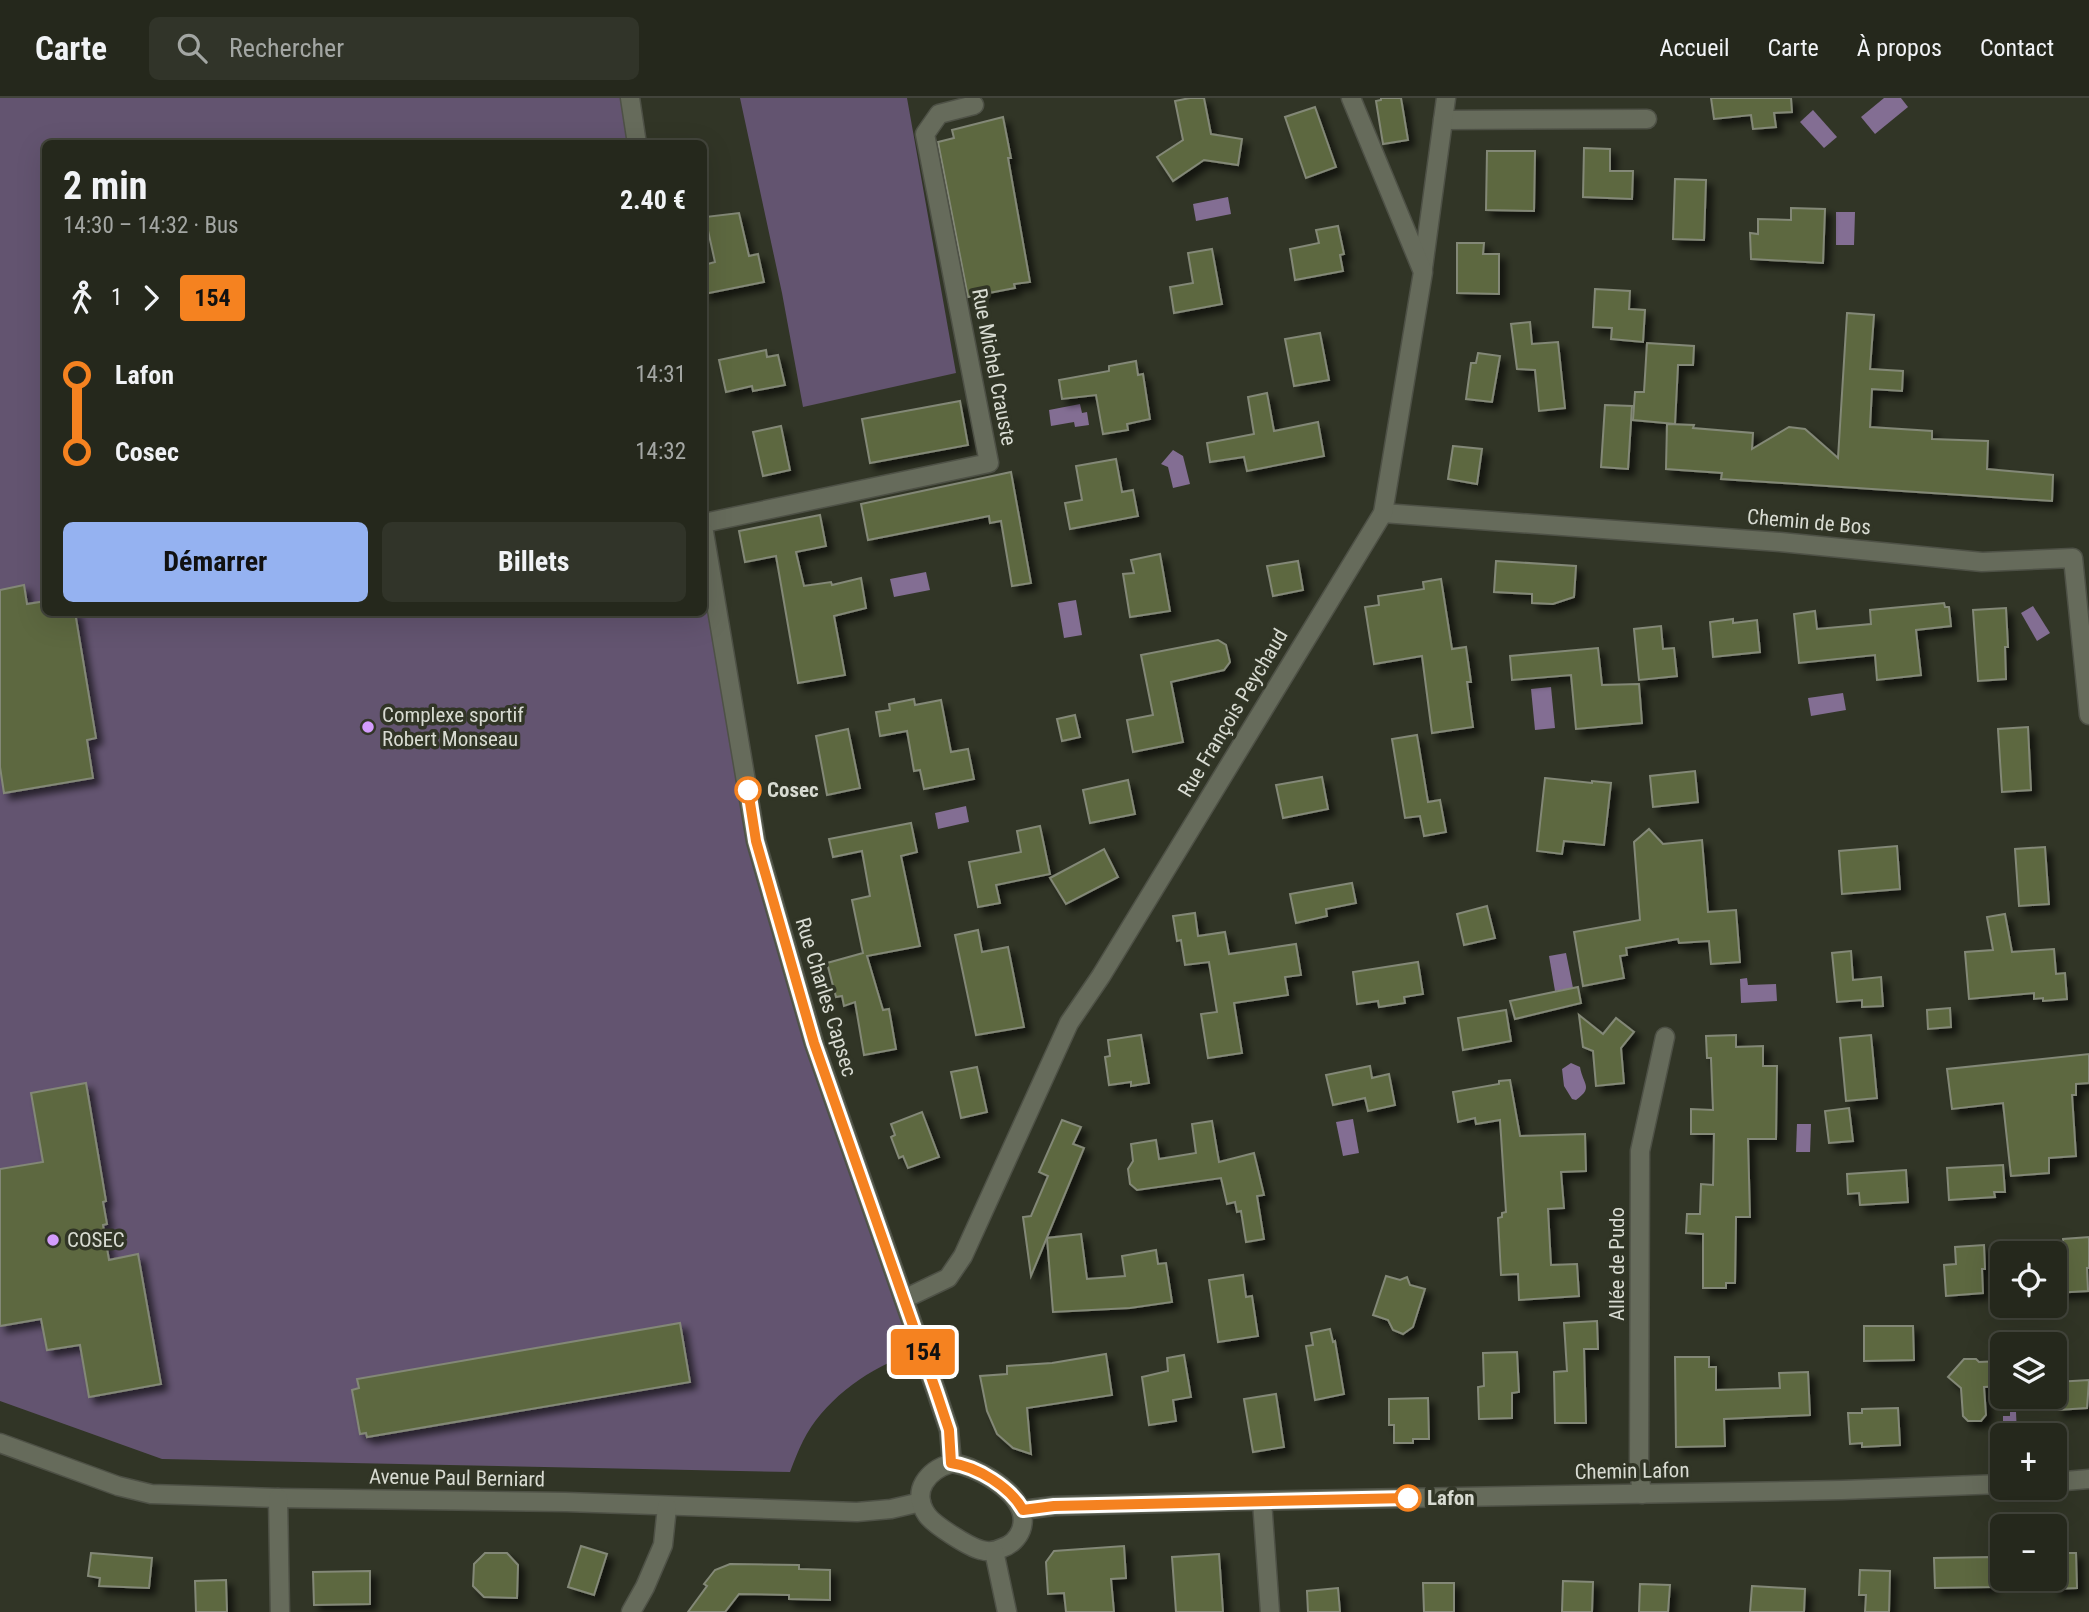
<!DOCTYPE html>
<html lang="fr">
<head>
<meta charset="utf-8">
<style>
  :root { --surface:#25281c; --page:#313429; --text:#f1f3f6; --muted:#a3a6a3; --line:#42443b; --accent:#95b2f1 }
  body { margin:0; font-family:"Roboto Condensed",sans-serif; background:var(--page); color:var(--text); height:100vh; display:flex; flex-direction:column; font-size:26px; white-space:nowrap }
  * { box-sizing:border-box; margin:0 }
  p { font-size:23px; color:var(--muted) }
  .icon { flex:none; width:38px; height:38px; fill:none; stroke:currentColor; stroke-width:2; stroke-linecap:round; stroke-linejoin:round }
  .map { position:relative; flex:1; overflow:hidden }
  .details { position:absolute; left:42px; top:42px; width:665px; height:476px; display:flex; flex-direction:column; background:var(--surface); border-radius:10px; box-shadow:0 7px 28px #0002,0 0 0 2px var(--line) }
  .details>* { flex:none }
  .badge { padding:0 14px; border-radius:5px; font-size:24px; line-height:46px }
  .fabs { position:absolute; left:1990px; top:1143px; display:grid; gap:14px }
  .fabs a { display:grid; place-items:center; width:77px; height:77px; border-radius:10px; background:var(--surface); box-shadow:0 7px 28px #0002,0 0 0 2px var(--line); font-size:35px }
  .map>.badge { position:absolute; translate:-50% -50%; box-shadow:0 0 0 4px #fff }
  .legs { display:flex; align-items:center; gap:10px; height:77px; padding:0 21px; font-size:23px }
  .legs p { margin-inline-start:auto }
  .overview { display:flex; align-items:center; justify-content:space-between; height:119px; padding:0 21px }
  h1 { font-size:38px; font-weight:700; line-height:52px }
  .action { display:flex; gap:14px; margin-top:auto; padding:14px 21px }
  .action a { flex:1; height:80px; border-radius:10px; background:var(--accent); color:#111; font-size:28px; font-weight:700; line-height:80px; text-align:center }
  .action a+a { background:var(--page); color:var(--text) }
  ul { padding:0 21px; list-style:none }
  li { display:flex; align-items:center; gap:24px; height:77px; font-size:26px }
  li i { display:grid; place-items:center; width:10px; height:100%; margin:0 9px; background:currentColor }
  li i::after { content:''; width:18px; height:18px; margin:-9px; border:5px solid; border-radius:50%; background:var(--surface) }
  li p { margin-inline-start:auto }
  li:first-child i { background:linear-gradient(#0000 50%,currentColor 0) }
  li:last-child i { background:linear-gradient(currentColor 50%,#0000 0) }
  header { display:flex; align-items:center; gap:42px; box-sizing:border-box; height:98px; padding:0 35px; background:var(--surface); border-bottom:2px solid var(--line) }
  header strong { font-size:33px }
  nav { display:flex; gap:38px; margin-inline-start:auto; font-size:24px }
  .search { width:490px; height:63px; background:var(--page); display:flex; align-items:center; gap:18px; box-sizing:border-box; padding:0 24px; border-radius:10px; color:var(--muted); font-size:26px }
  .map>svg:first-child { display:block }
</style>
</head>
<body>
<header>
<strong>Carte</strong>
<div class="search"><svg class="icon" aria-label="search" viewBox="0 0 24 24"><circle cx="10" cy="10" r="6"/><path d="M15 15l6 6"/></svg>Rechercher</div>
<nav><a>Accueil</a><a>Carte</a><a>À propos</a><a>Contact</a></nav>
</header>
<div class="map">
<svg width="2089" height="1514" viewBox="0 0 2089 1514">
  <defs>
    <filter id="shadow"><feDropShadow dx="6" dy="6" stdDeviation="3.5" flood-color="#0009"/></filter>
  </defs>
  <rect width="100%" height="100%" fill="#313526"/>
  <!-- green -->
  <g fill="#635470">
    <path d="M0,0h630l7,45 -591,1v468h658v-80l52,309 148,458 -1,58c-39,14 -81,46 -100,84 -5,10 -9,20 -13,31l-628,-13 -162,-58z"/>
    <path d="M740,0h167l49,275 -153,34 -21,-114z"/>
  </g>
  <!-- water -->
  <g fill="#836e93">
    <path d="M1884,0h17l7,9 -33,27 -14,-17z"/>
    <path d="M1813,12l24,27 -13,11 -24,-26z"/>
    <path d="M1228,99l3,17 -35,7 -3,-17z"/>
    <path d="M1836,114h19l-1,33h-18z"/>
    <path d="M1080,306l2,9 5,-1 2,13 -14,2 -1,-5 -23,4 -2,-16z"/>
    <path d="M1173,352l10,6 7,28 -17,4 -5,-21 -7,-3z"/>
    <path d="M926,474l4,18 -36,7 -4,-18z"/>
    <path d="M1076,502l6,35 -18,3 -6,-35z"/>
    <path d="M2033,508l17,27 -13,8 -16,-28z"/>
    <path d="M1551,589l4,41 -20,2 -4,-41z"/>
    <path d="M1843,595l3,17 -35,6 -3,-18z"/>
    <path d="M966,708l3,16 -31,7 -3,-16z"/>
    <path d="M1566,855l7,35 -18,3 -6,-35z"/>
    <path d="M1747,880l1,7 28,-1 1,17 -36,2 -1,-24z"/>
    <path d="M1571,965l9,4c3,18 14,20 -4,33l-4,-1 -8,-13 -2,-17z"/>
    <path d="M1353,1021l6,34 -16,3 -7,-34z"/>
    <path d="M1797,1026h14l-1,28h-14z"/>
    <path d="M2010,1314h6l1,23h-14v-19h7z"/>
  </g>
  <!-- building -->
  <g fill="#5d683f" stroke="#838877" stroke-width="2" filter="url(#shadow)">
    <path d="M1190,0h14l7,36 31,5 -4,26 -34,-5 -31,21 -16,-24 26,-17 -8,-39z"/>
    <path d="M1381,0h20l7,42 -25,4 -7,-43 5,-1z"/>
    <path d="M1711,0h80l1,14 -18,1 2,14 -23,2 -2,-14 -37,4z"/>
    <path d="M1315,9l21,60 -30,11 -21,-61z"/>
    <path d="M1003,19l8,41h-3l22,124 -16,2 1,4 -47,9 -30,-155 16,-4 -2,-8z"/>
    <path d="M1584,50l26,1v22h23l-1,28 -49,-2z"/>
    <path d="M1487,53h48l-1,60 -48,-1z"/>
    <path d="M1675,81l31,1 -2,60 -31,-1z"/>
    <path d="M1791,110l34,1 -2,54 -72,-4 -1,-26 8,1v-15l33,1z"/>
    <path d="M739,115l10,43 9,-2 6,28 -60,12v-29l11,-3 -10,-45z"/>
    <path d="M1338,128l6,28 -4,1 3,16 -48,9 -5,-31 29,-6 -3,-13z"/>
    <path d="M1457,145h27l-1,11h16v40l-42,-1z"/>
    <path d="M1212,151l10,55 -48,9 -4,-26 23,-4 -5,-30z"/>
    <path d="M1595,191l35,2 -1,18 16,1 -2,32 -32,-3 1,-11 -19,-1z"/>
    <path d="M1847,215l27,2 -4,54 33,2 -1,20 -30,-2 -2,38 62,4v8l56,2 -1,28 66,6 -1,26 -331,-22 1,-6 -56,-4 1,-45 27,1 -1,3 60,5 -1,16 37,-22 16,2 33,29z"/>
    <path d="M1530,224l2,22 26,-2 7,66 -26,3 -4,-41 -18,-1 -6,-45z"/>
    <path d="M1320,235l9,47 -35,6 -9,-47z"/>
    <path d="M1647,245l47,3 -1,19h-15l-3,59 -42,-4 2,-28h9z"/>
    <path d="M766,252l1,7 11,-2 7,30 -32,6 -1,-5 -26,6 -7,-32z"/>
    <path d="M1478,255l22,3 -8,46 -26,-3 5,-36h5z"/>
    <path d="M1136,263l2,14 5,-1 7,45 -23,5 1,6 -25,4 -7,-39 -34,4 -3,-19 50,-9v-5z"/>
    <path d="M1267,295l7,38 44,-9 6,34 -77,15 -3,-14 -34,5 -3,-19 47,-9 -6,-37z"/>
    <path d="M960,303l8,44 -98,18 -8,-44z"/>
    <path d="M1605,307l27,1 -4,63 -27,-2z"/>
    <path d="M781,328l9,44 -27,6 -10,-44z"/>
    <path d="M1453,348l29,3 -5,35 -29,-5z"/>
    <path d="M1116,361l6,33 11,-2 5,26 -68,13 -5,-26 17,-3 -6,-34z"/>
    <path d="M1011,374l20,111 -19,3 -11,-65 -11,2 -1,-7 -121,24 -7,-36z"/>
    <path d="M820,417l6,31 -30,6 8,34 27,-4 1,3 29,-7 5,30 -32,8 11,59 -47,8 -22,-127 -31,6 -6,-31z"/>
    <path d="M1160,456l10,57 -40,6 -7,-43 11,-1 -3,-13z"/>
    <path d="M1298,463l5,29 -30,6 -6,-30z"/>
    <path d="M1496,463l80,5 -2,31 -21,7 -21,-1v-9l-38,-2z"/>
    <path d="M1441,481l11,70 14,-2 5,35h-4l6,45 -41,6 -10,-77 -48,8 -9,-57 14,-2 -1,-9 46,-7 -1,-7z"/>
    <path d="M24,487l3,19 19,-3v11h29l21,126 -9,2 6,38 -89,15 -4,-26v-177z"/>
    <path d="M1944,505l1,4h4l2,19 -35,4 5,45 -44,5 -2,-25 -76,8 -5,-49 21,-3 2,18 54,-5 -1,-14z"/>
    <path d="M2006,510l2,39h-3l1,32 -28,2 -5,-71z"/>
    <path d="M1733,521v4l24,-3 3,32 -47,5 -3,-35z"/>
    <path d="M1661,528l2,23 11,-1 3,28 -38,4 -5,-51z"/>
    <path d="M1218,542l8,5 4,17 -6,8 -53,12 12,60 -50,10 -6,-32 26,-5 -12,-60z"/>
    <path d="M1598,550l4,37 37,-1 3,39 -66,6 -5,-54 -59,5 -2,-24z"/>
    <path d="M914,601l1,6 26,-5 10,52 17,-3 6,30 -50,10 -4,-19 -6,1 -7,-40 -27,5 -4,-24 14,-2 -1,-6z"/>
    <path d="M1075,617l5,22 -18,4 -5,-22z"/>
    <path d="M2028,629l3,63 -29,2 -4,-63z"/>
    <path d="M848,631l12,59 -33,7 -11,-59z"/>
    <path d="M1417,637l11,67 12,-2 6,32 -22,4 -4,-20 -15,2 -13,-79z"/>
    <path d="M1695,673l3,31 -45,5 -3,-31z"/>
    <path d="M1322,679l6,32 -45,9 -7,-33z"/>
    <path d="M1545,680l47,5v-2l19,2 -7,62 -40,-4 -2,13 -25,-3z"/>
    <path d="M1128,682l7,34 -45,9 -7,-33z"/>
    <path d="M911,725l6,29 -16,4 19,90 -53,10 16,54 6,-1 7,40 -32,6 -9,-53 -11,4 -2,-10 -6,1 -9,-34 36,-10 -11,-53 18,-4 -8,-45 -29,6 -4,-18z"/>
    <path d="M1040,728l10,48 -54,11 4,18 -22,4 -9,-45 52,-10 -4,-21z"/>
    <path d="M1649,731l14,15 39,-4 6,72 28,-2 4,52 -29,2 -2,-23 -30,2 -1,-4 -52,9 1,7 -7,1 4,22 -41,8 -9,-54 66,-12 -6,-78z"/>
    <path d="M1897,748l3,43 -58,5 -3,-43z"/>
    <path d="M2045,749l4,57 -30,2 -4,-57z"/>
    <path d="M1104,751l14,28 -52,27 -16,-26z"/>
    <path d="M1352,785l4,20 -30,6 1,7 -31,7 -6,-29z"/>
    <path d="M1487,808l8,32 -31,7 -7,-31z"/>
    <path d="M1195,815l3,23 27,-4 4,22 67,-10 5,31 -16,2 3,18 -54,8 8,50 -34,5 -7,-44 16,-2 -8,-50 -24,3 -4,-25 -4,1 -4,-25z"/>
    <path d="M2005,816l7,38 42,-3 2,25 9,-1 2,26 -24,2v-3l-9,1v-6l-65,6 -4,-47 28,-2 -6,-33z"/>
    <path d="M978,832l4,22 26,-5 16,80 -48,8 -21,-100z"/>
    <path d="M1851,853l2,29 28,-3 2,29 -21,1v-7l-25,2 -5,-49z"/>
    <path d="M1418,864l5,32 -19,3 1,6 -26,4 -1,-6 -21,3 -4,-32z"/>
    <path d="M1578,889l3,16 -66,16 -5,-18z"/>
    <path d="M1950,910l1,19 -23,2 -1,-19z"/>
    <path d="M1506,912l5,31 -48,9 -5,-32z"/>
    <path d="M1579,917l24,19 13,-16 18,14 -13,16 3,35 -28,3 -3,-35 -10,-4z"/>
    <path d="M1141,937l8,48 -18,3v-4l-22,3 -4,-28 5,-1 -2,-16z"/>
    <path d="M1736,937v12l27,-1v20h14l-1,73h-28l2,78h-14l-1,66h-9v5h-23v-54l-17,-1 1,-19h13l1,-30 12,1 1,-51h-23v-25l22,1 -2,-52h-4l-1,-22z"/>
    <path d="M1871,937l6,63 -31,3 -6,-63z"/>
    <path d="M2089,956v29l-13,1v11h-4l4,61 -27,2v15l-38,3 -8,-73 -51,6 -5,-40z"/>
    <path d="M1370,968l2,12 17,-4 6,31 -27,6 -3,-13 -32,7 -7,-30z"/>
    <path d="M977,969l10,45 -26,6 -10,-46z"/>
    <path d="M1510,982l10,56 65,-2 1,37 -25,1 3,36 -16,1 3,56 26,-1 2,32 -60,4 -1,-26 -17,1 -3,-57 4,-1v-4l4,-1 -6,-92 -24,4 -1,-6 -17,4 -5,-30 46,-8v-3z"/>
    <path d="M86,985l20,118 -3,1 4,22 -4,1 6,35 29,-6 23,130 -72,13 -9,-52 -33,5 -6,-31 -41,7v-157l43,-7 -12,-69z"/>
    <path d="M1849,1010l4,33 -24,2 -4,-32z"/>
    <path d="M922,1014l17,45 -31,11 -5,-12 -4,2 -8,-21 4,-2 -4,-11z"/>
    <path d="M1062,1022l19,7 -8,17 11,4 -53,128 -8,-59 8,-1 17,-40 -9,-4z"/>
    <path d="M1212,1023l7,41 35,-9 10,42 -7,1 7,43 -18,3 -5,-31 -4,1 -2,-10 -8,2 -6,-26 -84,12 -7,-6 -2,-15 5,-8 -2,-17 25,-4 3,19 37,-6 -4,-29z"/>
    <path d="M2003,1067l2,27h-11l1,5 -46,3 -2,-32z"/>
    <path d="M1906,1072l2,32 -48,3 -1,-12 -11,1 -1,-20z"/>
    <path d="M1081,1136l6,45 38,-3 -3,-20 34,-6 2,14 8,-1 6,39 -42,6 -77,4 -6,-74z"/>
    <path d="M2089,1139v31h-2l1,23 -34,2v-23h11l-2,-31z"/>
    <path d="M1984,1147l1,24h-3l1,24 -37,3 -2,-31 12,-1 -1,-17z"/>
    <path d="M1243,1177l3,22 6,-1 6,40 -40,6 -9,-62z"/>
    <path d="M1386,1178l14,4 7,-3 3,8 15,4 -12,38 -10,7 -10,-4 -5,-10 -15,-5z"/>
    <path d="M1597,1223l1,28h-14l2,74h-31l-1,-51 13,-1 -3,-48z"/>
    <path d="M680,1225l10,59 -323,55 -1,-4 -6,1 -8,-44 7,-2 -2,-9z"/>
    <path d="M1864,1228h49l1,34 -50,1z"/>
    <path d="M1330,1231l3,13 2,-1 9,53 -29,6 -9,-54 7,-1 -2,-12z"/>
    <path d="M1517,1254l2,40 -7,1v25l-33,1 -1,-32 6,-1 -1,-33z"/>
    <path d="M1106,1256l6,41 -85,13 4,46 -18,-6 -16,-14 -10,-23 -7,-35 27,-2v-8l45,-3z"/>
    <path d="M1184,1257l7,42 -18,3 3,21 -27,4 -7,-48 26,-6 -1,-13z"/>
    <path d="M1675,1259h34v10h7v23l64,-2 -1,-15 29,-1 2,43 -86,4 1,27 -49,1z"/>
    <path d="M1964,1261h12l3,3 23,-1v25l-18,1 2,28 -5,6h-13l-5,-5 -2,-28 -13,-11z"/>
    <path d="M2089,1282l-2,28 -29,2 -2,-28z"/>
    <path d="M1276,1296l8,53 -31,5 -9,-53z"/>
    <path d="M1428,1300l1,41h-16v4h-19v-18h-5v-26z"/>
    <path d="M1898,1310l2,37 -38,2v-4l-12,1 -2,-31h14v-4z"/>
    <path d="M581,1448l26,8 -13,41 -26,-8z"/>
    <path d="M1124,1448l2,32 -15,1 3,33h-48l-2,-19 -16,1 -2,-32 8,-11z"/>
    <path d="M91,1455l61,5 -3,30 -50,-2 1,-8 -12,-2z"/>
    <path d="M485,1455h22l11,12 -1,33 -33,-1 -11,-11 1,-22z"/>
    <path d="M2054,1455h22l1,35 -23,1z"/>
    <path d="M1219,1456l4,58h-47l-4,-55z"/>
    <path d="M1991,1459l1,30 -57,1 -1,-30z"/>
    <path d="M730,1466l69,1v4l31,1v30l-41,-1v-4l-50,-1 -14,18h-37l19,-26 -3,-2 11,-14z"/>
    <path d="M1860,1472l30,1 -1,41h-24l1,-17h-7z"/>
    <path d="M370,1473v33l-56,1 -1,-33z"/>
    <path d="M226,1482l1,32h-31l-1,-31z"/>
    <path d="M1563,1483l30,1 -1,30h-30z"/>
    <path d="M1423,1485h31v29h-30z"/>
    <path d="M1640,1486l30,1 -2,27h-29z"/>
    <path d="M1752,1488l53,3 -1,23h-54z"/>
    <path d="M1338,1490l2,24h-32l-1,-21z"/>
  </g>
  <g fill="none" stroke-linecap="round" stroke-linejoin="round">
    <!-- minor casing -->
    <g stroke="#4e5146" stroke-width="21">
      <g id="minor">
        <path d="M630,0l7,46"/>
        <path d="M1443,22l204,-1"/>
        <path d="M1423,170l23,-170"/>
        <path d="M1383,415l397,29 202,20 91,-4 16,157"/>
        <path d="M704,425l285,-60 -64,-329 14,-20 35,-9"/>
        <path d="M704,434l52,309 58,202 122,348 13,39 3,33"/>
        <path d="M904,1201l44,-21 15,-22 106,-233 32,-47 282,-463 40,-241 -72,-174"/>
        <path d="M0,1345l118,43 33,8 127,4 288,4 291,10 34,-3 30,-7"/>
        <path d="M952,1365c27,4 81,34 69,67 -3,8 -10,15 -19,18 -6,3 -14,4 -21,2 -12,-3 -47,-25 -54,-35 -17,-24 1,-45 25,-52z"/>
        <path d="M2054,1384l35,-3"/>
        <path d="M1642,1396l-3,-24 1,-319 25,-114"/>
        <path d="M278,1400l2,114"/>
        <path d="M1262,1403l8,111"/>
        <path d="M1022,1412l32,-4 185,-5 603,-11 160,-6"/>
        <path d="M994,1453l13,61"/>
        <path d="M631,1514l14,-25 18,-42 4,-38"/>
      </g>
    </g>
    <!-- minor -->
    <use href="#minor" stroke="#666b5b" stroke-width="18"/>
  </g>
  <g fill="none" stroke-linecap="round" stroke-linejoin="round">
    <!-- line-1 casing -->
    <g stroke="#fff" stroke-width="16">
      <path id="line-1" d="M748,692l8,51 58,202 122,348 13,39 2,33c27,4 59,24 72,47l31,-4 354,-8"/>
    </g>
    <!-- line-1 -->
    <use href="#line-1" stroke="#f58220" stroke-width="10"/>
  </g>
  <!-- markers -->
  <g fill="#d39cfc" stroke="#313526" stroke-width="2.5">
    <circle cx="368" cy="629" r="7"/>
    <circle cx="53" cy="1142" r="7"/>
  </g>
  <g fill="#fff" stroke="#f58220" stroke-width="3.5">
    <circle cx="748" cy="692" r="12"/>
    <circle cx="1408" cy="1400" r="12"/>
  </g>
  <g text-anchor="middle" stroke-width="7" stroke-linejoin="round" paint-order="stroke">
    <!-- street labels -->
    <g font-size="21" fill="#d8dbd2" stroke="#313526">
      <text transform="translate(994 269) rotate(79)" y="7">Rue Michel Crauste</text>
      <text transform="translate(1809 424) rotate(5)" y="7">Chemin de Bos</text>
      <text transform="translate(1233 615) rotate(-59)" y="7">Rue François Peychaud</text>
      <text transform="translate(826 899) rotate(73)" y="7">Rue Charles Capsec</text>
      <text transform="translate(1617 1166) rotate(-90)" y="7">Allée de Pudo</text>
      <text transform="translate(1632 1373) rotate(-1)" y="7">Chemin Lafon</text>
      <text transform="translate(457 1380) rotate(1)" y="7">Avenue Paul Berniard</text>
    </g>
    <!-- poi labels -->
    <g font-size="21" fill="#d8dbd2" stroke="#313526" text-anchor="start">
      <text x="382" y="624">Complexe sportif<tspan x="382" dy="24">Robert Monseau</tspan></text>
      <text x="67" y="1149">COSEC</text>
    </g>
    <!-- stop labels -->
    <g font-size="21" font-weight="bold" fill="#d8dbd2" stroke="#313526" text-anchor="start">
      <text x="767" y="699">Cosec</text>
      <text x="1427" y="1407">Lafon</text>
    </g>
  </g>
</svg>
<div class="fabs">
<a><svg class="icon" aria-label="locate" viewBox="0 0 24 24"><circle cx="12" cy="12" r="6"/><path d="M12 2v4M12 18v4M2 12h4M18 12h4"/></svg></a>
<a><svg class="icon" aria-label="layers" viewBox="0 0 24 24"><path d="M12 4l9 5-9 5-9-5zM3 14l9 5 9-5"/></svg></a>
<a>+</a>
<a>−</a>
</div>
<b class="badge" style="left:923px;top:1254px;background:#f58220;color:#111">154</b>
<section class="details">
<div class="overview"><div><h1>2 min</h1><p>14:30 – 14:32 · Bus</p></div><b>2.40 €</b></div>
<div class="legs"><svg class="icon" aria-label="walk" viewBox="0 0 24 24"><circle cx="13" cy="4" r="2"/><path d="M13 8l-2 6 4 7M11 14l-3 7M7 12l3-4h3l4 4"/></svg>1<svg class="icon" aria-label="forward" viewBox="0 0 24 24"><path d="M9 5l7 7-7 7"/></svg><b class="badge" style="background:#f58220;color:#111">154</b></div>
<ul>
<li><i style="color:#f58220"></i><b>Lafon</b><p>14:31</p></li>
<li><i style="color:#f58220"></i><b>Cosec</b><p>14:32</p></li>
</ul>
<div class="action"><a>Démarrer</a><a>Billets</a></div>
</section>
</div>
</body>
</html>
